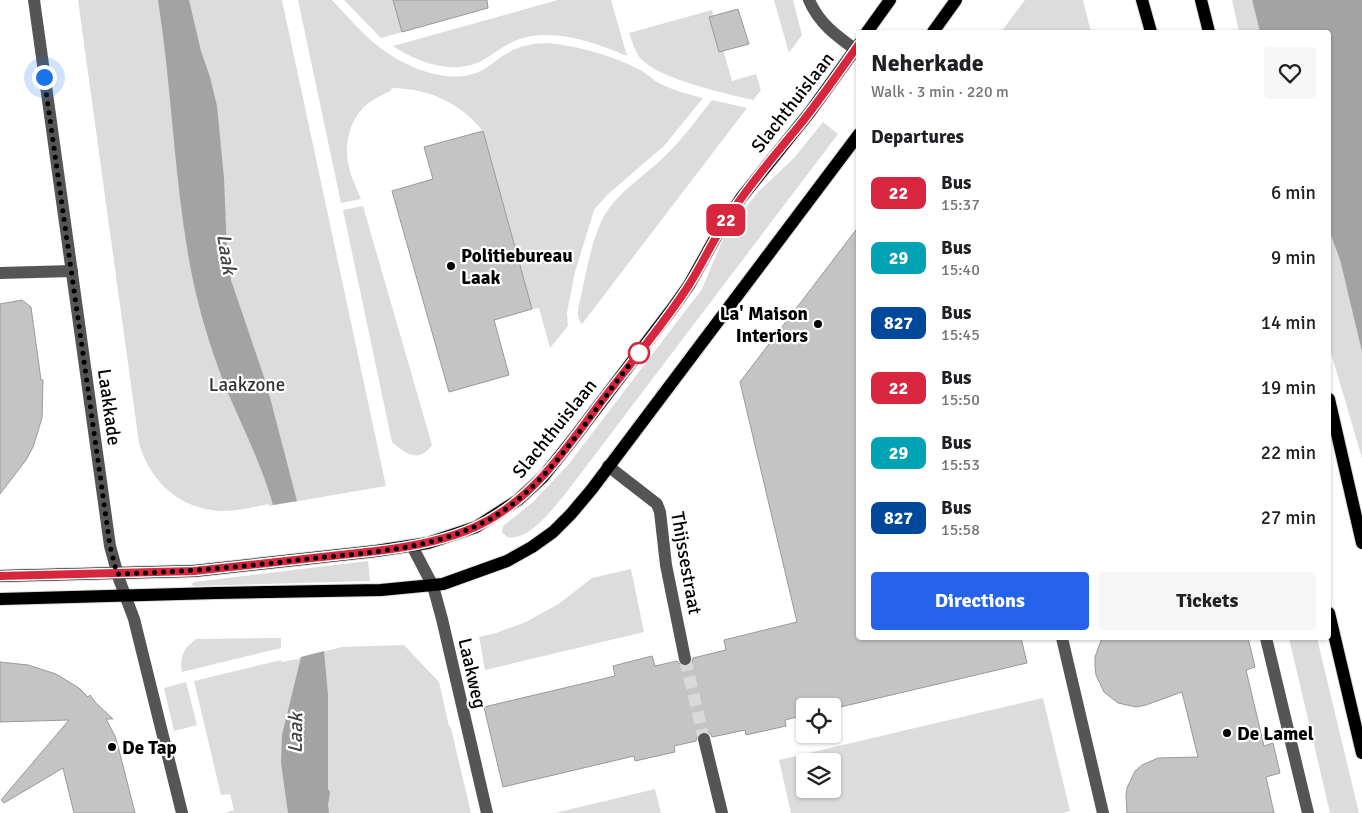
<!DOCTYPE html>
<html lang="en">
<head>
<meta charset="utf-8">
<style>
  :root { --surface:#fff; --page:#f6f6f6; --text:#202124; --muted:#757577; --accent:#2563eb }
  body { margin:0; font-family:Signika,sans-serif; background:var(--page); color:var(--text); height:100vh; display:flex; flex-direction:column; font-size:19px; white-space:nowrap }
  * { box-sizing:border-box; margin:0 }
  p { font-size:16px; color:var(--muted) }
  .icon { flex:none; width:28px; height:28px; fill:none; stroke:currentColor; stroke-width:2; stroke-linecap:round; stroke-linejoin:round }
  .map { position:relative; flex:1; overflow:hidden }
  .drawer { position:absolute; left:856px; top:30px; width:475px; height:610px; display:flex; flex-direction:column; background:var(--surface); border-radius:5px; box-shadow:0 1px 4px #0004 }
  .drawer>* { flex:none }
  .badge { padding:0 10px; border-radius:8px; font-size:18px; line-height:32px }
  .buttons { position:absolute; left:796px; top:698px; display:grid; gap:10px }
  .buttons a { display:grid; place-items:center; width:45px; height:45px; border-radius:5px; background:var(--surface); box-shadow:0 1px 4px #0004; font-size:25px }
  .you { position:absolute; width:25px; height:25px; margin:-12px; border:4px solid #fff; border-radius:50%; background:#1a73e8; box-shadow:0 0 0 8px #1a73e833 }
  .map>.badge { position:absolute; translate:-50% -50%; box-shadow:0 0 0 2px #fff }
  h2 { padding:0 15px; font-size:19px; line-height:45px }
  .round { display:grid; place-items:center; flex:none; width:52px; height:52px; border-radius:5px; background:var(--page) }
  .summary { display:flex; align-items:center; justify-content:space-between; height:85px; padding:0 15px }
  h1 { font-size:24px; font-weight:800; line-height:38px }
  .cta { display:flex; gap:10px; margin-top:auto; padding:10px 15px }
  .cta a { flex:1; height:58px; border-radius:5px; background:var(--accent); color:#fff; font-size:20px; font-weight:800; line-height:58px; text-align:center }
  .cta a+a { background:var(--page); color:var(--text) }
  ul { padding:0; list-style:none }
  li { display:flex; align-items:center; gap:15px; height:65px; padding:0 15px }
  li div { flex:1 }
  li b { display:block; font-size:19px }
  li em { font-style:normal }
  li .badge { min-width:55px; font-weight:700; text-align:center }
  .map>svg:first-child { display:block }
</style>
</head>
<body>
<div class="map">
<svg width="1362" height="813" viewBox="0 0 1362 813">
  <rect width="100%" height="100%" fill="#fff"/>
  <!-- green -->
  <g fill="#dcdcdc" fill-rule="evenodd">
    <path d="M78,0h204l104,486 -117,20 -1,-2c-15,3 -30,7 -46,7 -41,-1 -72,-29 -83,-68z"/>
    <path d="M298,0h34c16,17 32,36 51,50 25,18 66,35 96,22 8,-4 15,-10 22,-15 19,-13 40,-16 62,-12 25,4 52,12 75,24 7,3 13,9 19,13 14,8 31,12 46,16l-39,48 -57,49 -13,15 -19,62 -8,41 1,13 -18,22 -11,-40 -7,1 -49,-178c-24,-29 -55,-43 -92,-43l1,2c-7,4 -15,7 -21,11 -20,14 -28,42 -22,66 2,11 8,21 12,32l-20,4z"/>
    <path d="M344,0h49l9,32 -21,6z"/>
    <path d="M558,0h53l16,56c-31,-13 -67,-26 -100,-19 -18,4 -29,14 -44,23 -28,16 -65,3 -90,-14z"/>
    <path d="M774,0h19l9,35 -13,18z"/>
    <path d="M1025,0h58l8,32h-90z"/>
    <path d="M1232,0h20l8,32h-21z"/>
    <path d="M712,10l20,71 24,-7 5,16 -8,10c-26,-6 -95,-21 -113,-42 -5,-7 -8,-17 -11,-25z"/>
    <path d="M712,100l35,8 -165,216c-8,-7 -2,-23 0,-32 4,-21 11,-55 21,-74 13,-25 42,-42 62,-62 17,-16 32,-37 47,-56z"/>
    <path d="M823,122l15,12 -272,359c-13,15 -37,49 -59,44l-5,-5 1,-6 30,-24 35,-37 134,-176 21,-50 12,-18 24,-30 35,-33z"/>
    <path d="M363,206l69,239c-14,19 -25,9 -40,-3l-49,-232z"/>
    <path d="M1329,230l11,30 22,92v106l-33,-112z"/>
    <path d="M368,561l2,20 -176,5 -3,-2 3,-2z"/>
    <path d="M631,569l13,63 -159,38 -6,-33 17,-4 30,-11 34,-19 32,-25z"/>
    <path d="M281,638v10l-99,24c-3,-15 2,-24 14,-33z"/>
    <path d="M1289,638h28l42,175h-29z"/>
    <path d="M404,645l35,37 10,44 2,2 20,85h-246l9,-3 -4,-16 -9,1 -27,-114 87,-21v2l17,-3 3,-2 41,-10z"/>
    <path d="M186,682l11,43 -23,6 -10,-43z"/>
    <path d="M1043,698l27,113 -7,2h-272l-12,-53zM805,761h27v28h-27z"/>
    <path d="M655,789l6,24h-106z"/>
  </g>
  <!-- water -->
  <g fill="#a3a3a3">
    <path d="M158,0h31l12,51 9,26 7,29 7,72 3,74 4,28 36,106 30,115 -24,4c-11,-39 -29,-75 -45,-112 -14,-34 -26,-72 -34,-108 -20,-94 -21,-190 -36,-285z"/>
    <path d="M1252,0h110v352l-22,-92 -11,-30v-198h-69z"/>
    <path d="M324,651l4,44v94l2,3 -2,13 1,8h-41l-7,-50 1,-28 19,-78z"/>
  </g>
  <!-- building -->
  <g fill="#c4c4c4" stroke="#999">
    <path d="M393,0h94l1,8 -86,24z"/>
    <path d="M738,9l11,35 -30,8 -10,-35z"/>
    <path d="M483,131l49,178 -38,11 15,55 -60,17 -57,-201 41,-12 -9,-32z"/>
    <path d="M859,226v412h162l6,25 -195,46v-3h-27v9l-20,5 1,6 -40,9 -1,-5 -33,7 -2,-4 -7,-2 -5,3 -2,7 -22,5 1,6 -40,9 -1,-5 -131,31 -19,-80 131,-31 -2,-10 39,-10 3,10 22,-5 5,5 5,1 5,-5 1,-4 33,-8 -2,-10 73,-18 -57,-240z"/>
    <path d="M22,300l9,7 10,73h2l-1,38 -9,29 -7,13 -26,34v-190z"/>
    <path d="M1102,638h146l7,29 -9,3 18,76 9,-3 7,30 -14,4 8,36h-147l-1,-17 1,-8 8,-17 7,-6 16,-7 40,-1 -16,-65 -36,13 -10,2 -18,-4 -14,-11 -8,-17 -1,-8v-10z"/>
    <path d="M0,662l28,3 28,9 23,14 9,9 2,-2 6,8 17,16h-7l9,17 4,14 16,63h-61l-11,-45 -59,35 -3,-3 68,-80 -69,2z"/>
  </g>
  <g fill="none" stroke-linecap="round" stroke-linejoin="round">
    <!-- minor-tunnel -->
    <path stroke="#d9d9d9" stroke-width="12" stroke-dasharray="12 6" stroke-linecap="butt" d="M685,659l19,80"/>
    <!-- major casing -->
    <g stroke="#dbdbdb" stroke-width="14">
      <g id="major">
        <path d="M1142,0l9,32"/>
        <path d="M1201,0l8,32"/>
        <path d="M867,32l23,-32"/>
        <path d="M933,32l23,-32"/>
        <path d="M1329,399l33,144"/>
        <path d="M0,576l194,-5 182,-20 52,-8 48,-16 42,-27 25,-23 31,-39 98,-129 17,-24 29,-52 23,-35 69,-86 49,-68"/>
        <path d="M0,599l216,-6 165,-3 62,-6 64,-23 25,-14 21,-15 18,-18 21,-25 267,-355"/>
        <path d="M1329,613l33,140"/>
      </g>
    </g>
    <!-- minor -->
    <g stroke="#555" stroke-width="12">
      <path d="M34,0l76,546 9,33 15,40 48,194"/>
      <path d="M809,0c10,24 29,37 50,52"/>
      <path d="M0,273l72,-2"/>
      <path d="M608,466l49,38 3,8 6,53 19,94"/>
      <path d="M412,546l21,40 9,33 45,194"/>
      <path d="M1062,638l41,175"/>
      <path d="M1266,638l42,175"/>
      <path d="M704,739l18,74"/>
    </g>
    <!-- major -->
    <use href="#major" stroke="#000" stroke-width="12"/>
  </g>
  <g fill="none" stroke-linecap="round" stroke-linejoin="round">
    <!-- line casing -->
    <g stroke="#fff" stroke-width="11">
      <path id="line" d="M0,576l194,-5 182,-20c34,-4 68,-10 99,-24 55,-25 88,-74 123,-121 30,-40 64,-79 91,-121 14,-22 25,-47 40,-69 20,-31 45,-60 69,-89 22,-27 41,-55 61,-83"/>
    </g>
    <!-- line -->
    <use href="#line" stroke="#d7263d" stroke-width="8"/>
    <!-- walk -->
    <path stroke="#000" stroke-width="5" stroke-dasharray="0 9" d="M44,77l66,469 7,28c64,-2 126,-7 189,-15 73,-8 155,-10 214,-61 37,-32 65,-74 94,-113 8,-10 17,-23 25,-32"/>
  </g>
  <!-- markers -->
  <g fill="#000" stroke="#fff" stroke-width="2">
    <circle cx="451" cy="266" r="5"/>
    <circle cx="818" cy="324" r="5"/>
    <circle cx="1227" cy="733" r="5"/>
    <circle cx="112" cy="747" r="5"/>
  </g>
  <circle fill="#fff" stroke="#d7263d" stroke-width="2.5" cx="639" cy="353" r="10"/>
  <g text-anchor="middle" stroke-width="4.5" stroke-linejoin="round" paint-order="stroke">
    <!-- street labels -->
    <g font-size="19" fill="#000" stroke="#fff">
      <text transform="translate(792 102) rotate(-52)" y="7">Slachthuislaan</text>
      <text transform="translate(110 407) rotate(82)" y="7">Laakkade</text>
      <text transform="translate(554 428) rotate(-51)" y="7">Slachthuislaan</text>
      <text transform="translate(687 563) rotate(80)" y="7">Thijssestraat</text>
      <text transform="translate(473 673) rotate(77)" y="7">Laakweg</text>
    </g>
    <!-- poi labels -->
    <g font-size="19" font-weight="bold" fill="#000" stroke="#fff" text-anchor="start">
      <text x="461" y="262">Politiebureau<tspan x="461" dy="22">Laak</tspan></text>
      <text x="808" y="320" text-anchor="end">La' Maison<tspan x="808" dy="22">Interiors</tspan></text>
      <text x="1237" y="740">De Lamel</text>
      <text x="122" y="754">De Tap</text>
    </g>
    <!-- park labels -->
    <g font-size="19" fill="#333" stroke="#fff">
      <text x="247" y="391">Laakzone</text>
    </g>
    <!-- water labels -->
    <g font-size="20" font-style="italic" fill="#444" stroke="#fff">
      <text transform="translate(227 254) rotate(81)" y="7">Laak</text>
      <text transform="translate(295 733) rotate(-89)" y="7">Laak</text>
    </g>
  </g>
</svg>
<div class="buttons">
<a><svg class="icon" aria-label="locate" viewBox="0 0 24 24"><circle cx="12" cy="12" r="6"/><path d="M12 2v4M12 18v4M2 12h4M18 12h4"/></svg></a>
<a><svg class="icon" aria-label="layers" viewBox="0 0 24 24"><path d="M12 4l9 5-9 5-9-5zM3 14l9 5 9-5"/></svg></a>
</div>
<div class="you" style="left:44px;top:77px"></div>
<b class="badge" style="left:726px;top:220px;background:#d7263d;color:#fff">22</b>
<section class="drawer">
<div class="summary"><div><h1>Neherkade</h1><p>Walk · 3 min · 220 m</p></div><a class="round"><svg class="icon" aria-label="heart" viewBox="0 0 24 24"><path d="M12 20l-8-8c-3-5 5-10 8-4 3-6 11-1 8 4z"/></svg></a></div>
<h2>Departures</h2>
<ul>
<li><span class="badge" style="background:#d7263d;color:#fff">22</span><div><b>Bus</b><p>15:37</p></div><em>6 min</em></li>
<li><span class="badge" style="background:#00a3b4;color:#fff">29</span><div><b>Bus</b><p>15:40</p></div><em>9 min</em></li>
<li><span class="badge" style="background:#004899;color:#fff">827</span><div><b>Bus</b><p>15:45</p></div><em>14 min</em></li>
<li><span class="badge" style="background:#d7263d;color:#fff">22</span><div><b>Bus</b><p>15:50</p></div><em>19 min</em></li>
<li><span class="badge" style="background:#00a3b4;color:#fff">29</span><div><b>Bus</b><p>15:53</p></div><em>22 min</em></li>
<li><span class="badge" style="background:#004899;color:#fff">827</span><div><b>Bus</b><p>15:58</p></div><em>27 min</em></li>
</ul>
<div class="cta"><a>Directions</a><a>Tickets</a></div>
</section>
</div>
</body>
</html>
